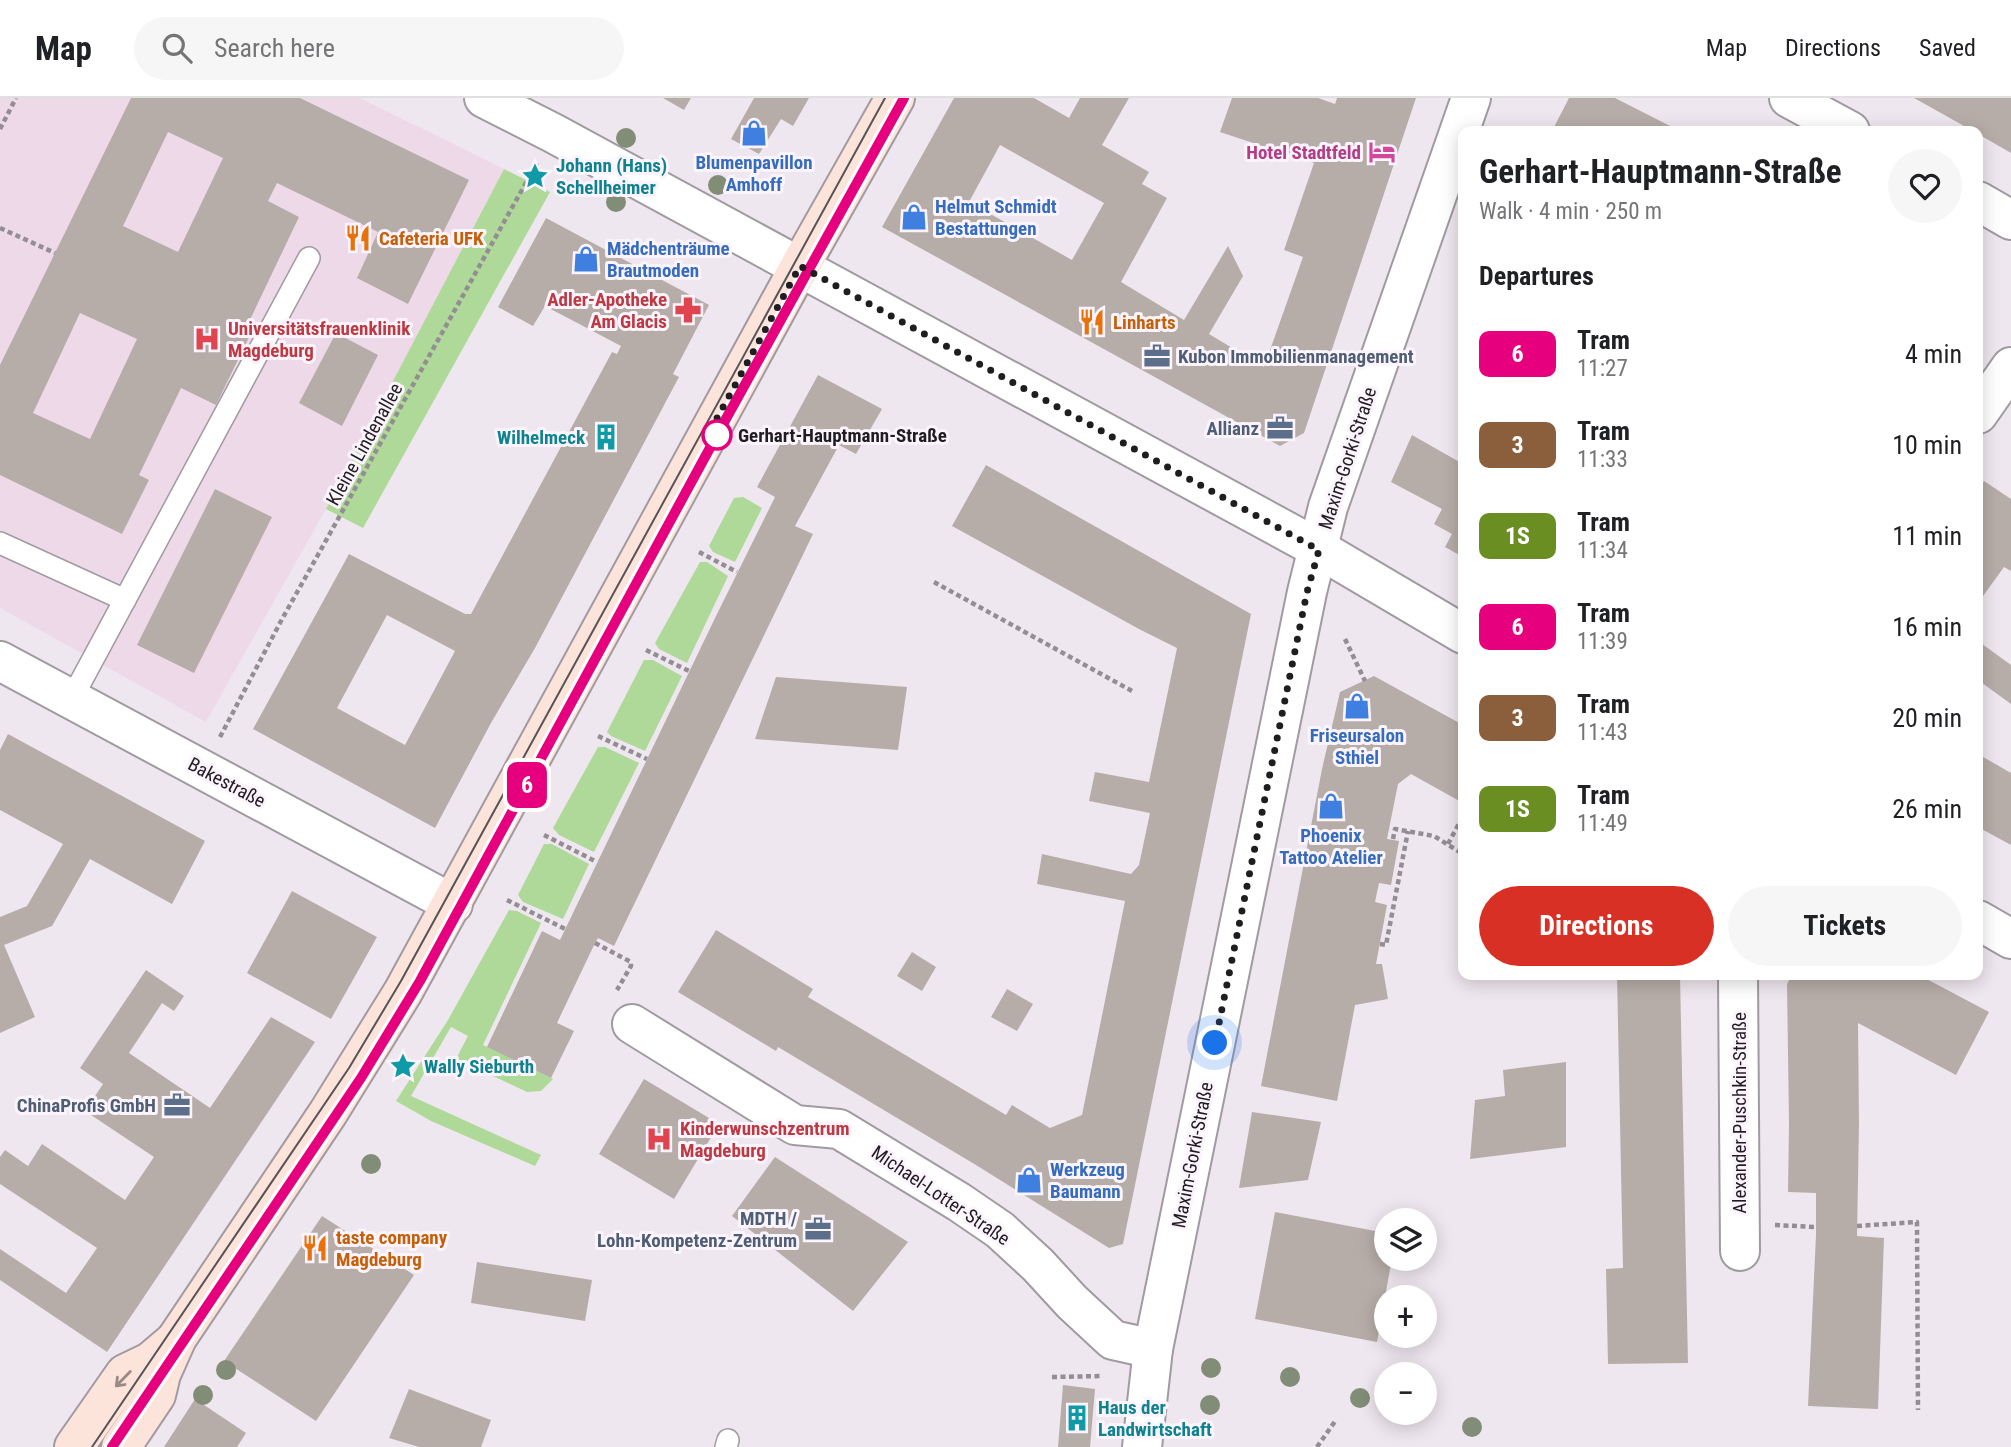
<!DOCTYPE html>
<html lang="en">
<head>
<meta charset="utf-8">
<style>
  :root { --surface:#fff; --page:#f6f6f6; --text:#202124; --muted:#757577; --line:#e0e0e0; --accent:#d93025 }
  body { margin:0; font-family:"Roboto Condensed",sans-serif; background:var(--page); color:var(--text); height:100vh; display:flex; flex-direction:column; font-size:26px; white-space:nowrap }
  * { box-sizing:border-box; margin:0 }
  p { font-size:23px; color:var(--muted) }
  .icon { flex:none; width:38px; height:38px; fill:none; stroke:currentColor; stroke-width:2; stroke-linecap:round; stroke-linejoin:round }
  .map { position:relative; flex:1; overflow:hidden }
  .panel { position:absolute; left:1458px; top:28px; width:525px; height:854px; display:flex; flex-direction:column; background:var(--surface); border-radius:14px; box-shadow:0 4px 18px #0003 }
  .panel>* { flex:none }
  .badge { padding:0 14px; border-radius:10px; font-size:24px; line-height:46px }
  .tools { position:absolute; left:1374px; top:1110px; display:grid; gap:14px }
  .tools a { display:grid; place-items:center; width:63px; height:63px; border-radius:50%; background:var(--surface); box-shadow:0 4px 18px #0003; font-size:35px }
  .you { position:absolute; width:35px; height:35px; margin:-18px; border:5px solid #fff; border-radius:50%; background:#1a73e8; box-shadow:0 0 0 10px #1a73e833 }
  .map>.badge { position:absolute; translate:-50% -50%; box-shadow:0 0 0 4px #fff }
  h2 { padding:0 21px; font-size:26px; line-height:63px }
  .round { display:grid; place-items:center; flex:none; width:74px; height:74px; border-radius:37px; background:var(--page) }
  .headline { display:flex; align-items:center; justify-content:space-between; height:119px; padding:0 21px }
  h1 { font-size:33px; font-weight:700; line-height:52px }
  .button { display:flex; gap:14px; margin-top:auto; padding:14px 21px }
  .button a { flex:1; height:80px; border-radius:42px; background:var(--accent); color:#fff; font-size:28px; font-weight:700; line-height:80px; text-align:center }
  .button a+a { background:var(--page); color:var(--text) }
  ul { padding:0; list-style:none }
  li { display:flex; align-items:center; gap:21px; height:91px; padding:0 21px }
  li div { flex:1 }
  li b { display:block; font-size:26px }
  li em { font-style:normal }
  li .badge { min-width:77px; font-weight:700; text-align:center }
  header { display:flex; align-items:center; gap:42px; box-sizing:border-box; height:98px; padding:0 35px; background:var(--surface); border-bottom:2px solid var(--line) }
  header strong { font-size:33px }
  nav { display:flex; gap:38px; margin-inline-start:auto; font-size:24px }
  .search { width:490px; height:63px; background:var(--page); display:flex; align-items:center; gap:18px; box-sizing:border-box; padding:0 24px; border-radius:38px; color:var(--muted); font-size:26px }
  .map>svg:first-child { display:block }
</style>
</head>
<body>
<header>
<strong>Map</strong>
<div class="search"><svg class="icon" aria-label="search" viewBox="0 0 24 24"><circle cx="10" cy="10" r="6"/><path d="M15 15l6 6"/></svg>Search here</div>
<nav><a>Map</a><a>Directions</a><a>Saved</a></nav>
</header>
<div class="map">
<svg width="2011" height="1349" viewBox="0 0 2011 1349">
  <rect width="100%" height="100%" fill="#efe7ef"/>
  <!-- medical -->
  <path fill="#eed9e8" d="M0,0h360l144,71 -178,340 -120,213 -206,-114z"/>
  <!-- green -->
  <g fill="#aed998">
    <path d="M504,71l46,23 -187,336 -37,-19z"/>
    <path d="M743,399l19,11 -27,54 -22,-10 -4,-6 25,-48z"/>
    <path d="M700,464h7l21,14 -41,87 -28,-14 -4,-6z"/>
    <path d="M644,562h9l29,16 -37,75 -34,-15 -4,-4z"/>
    <path d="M598,649h7l34,16 -45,89 -35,-17 -6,-7z"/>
    <path d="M544,746h8l37,20 -26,55 -40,-17 -5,-7z"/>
    <path d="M509,812l8,1 24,12 -58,122 70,34 -12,12 -14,1 -68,-32 -1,-5 10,-19 -17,-9 -40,69 130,59 -6,11 -104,-45 -35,-20 52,-81z"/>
  </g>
  <!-- building -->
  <g fill="#b7ada8" fill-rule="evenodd">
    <path d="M131,0h169l169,82 -61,124 -51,-26 21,-46 -101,-49 -9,18 31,16 -52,109 6,3 -37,76 -35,-17 -42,87 10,5 -27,54 -122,-59v-110zM168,34l55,26 -45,94 -55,-26zM80,215l57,26 -47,100 -57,-26z"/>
    <path d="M663,0h28l-7,12z"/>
    <path d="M754,0h55l-16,28 -12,-7 -22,35 -28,-15z"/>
    <path d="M954,0h80l35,20 11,-20h49l-27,47 47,27 -7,12 25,14 -46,84 63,38 44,-74 15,30 -34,58 55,33 39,-110 -19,-7 30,-87 -94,-31 12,-34h86l17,6 2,-6h79l-112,335 -24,13 -398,-219zM1000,47l104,58 -32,57 -103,-58z"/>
    <path d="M1569,0h46l65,33h-128z"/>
    <path d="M1914,0h97v55l-33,-19v-3h-5z"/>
    <path d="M546,120l163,87 -36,69 6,3 -144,271 -44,75 -56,105 -182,-99 96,-175 116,60h6l141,-262 5,2 4,-8 -76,-40 -12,20 -35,-19zM387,517l68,36 -50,94 -68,-37z"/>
    <path d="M336,235l42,22 -36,71 -43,-23z"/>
    <path d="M818,277l64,34 -26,45 -17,-9 -44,81 18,8 -199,412 -16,-8 -3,5 -38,80 17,8 -23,47 -64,-31 55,-116 18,9 157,-326 58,-117 -18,-10z"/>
    <path d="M1412,337l51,29v93l-18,-10 7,-13 -18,-10 8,-15 -51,-27z"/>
    <path d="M986,367l265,149 -128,630 -14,4 -133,-83 -198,-118 -2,4 -98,-59 38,-62 97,59 -5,8 198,118 6,-10 38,23 32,-13 43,-214 -88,-17 5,-30 89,20 8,-9 11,-52 -61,-12 6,-29 54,10 28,-134 -38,-19 -187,-103z"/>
    <path d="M1984,383l27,18v72l-7,-4 -26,36v-112z"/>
    <path d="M215,391l57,28 -78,156 -57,-28z"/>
    <path d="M1978,543l33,24v39l-33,-24z"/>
    <path d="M1374,578l89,49v78l-52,-29 -13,10 -11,55 12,2 -8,44 -12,-2 -4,19 12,3 -11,59h6l6,35 -33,6 -18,96 -76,-15 61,-317 18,-77z"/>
    <path d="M776,579l131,10 -9,63 -143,-11z"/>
    <path d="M8,636l197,107 -33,63 -82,-45 -38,67 -48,19 31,72 -35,16v-116l27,-11 36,-62 -63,-34v-60z"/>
    <path d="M1978,656l33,19v72l-33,-18z"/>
    <path d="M292,793l85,46 -46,82 -84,-46z"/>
    <path d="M912,854l24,15 -14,24 -25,-15z"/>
    <path d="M146,872l38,26 -10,15 -12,-8 -33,50 81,55 61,-91 44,25 -208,310 -107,-72v-31l66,44 31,-45 -97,-64v-27l5,-7 23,16 14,-22 83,56 29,-43 -69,-46 18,-27 -23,-16z"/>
    <path d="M1617,877h63l8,388 -80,1 -2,-95 17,-1z"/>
    <path d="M1792,877h127l70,37 -33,63 -98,-52 1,100 -2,113 27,2 -6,171 -70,-3 8,-171v-42l-28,-1 1,-70 -2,-138z"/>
    <path d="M1007,891l26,15 -16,27 -26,-14z"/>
    <path d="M1566,964v85l-96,12 5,-59 30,-4 -2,-26z"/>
    <path d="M644,981l75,45 -45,75 -75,-45z"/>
    <path d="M1252,1014l69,10 -13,58 -69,8z"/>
    <path d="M775,1059l133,85 -55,69 -121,-95z"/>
    <path d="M1275,1114l111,21v25h6l-15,84 -122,-23z"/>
    <path d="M322,1118l92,59 -98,146 -92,-60z"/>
    <path d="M477,1164l115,18 -7,41 -114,-18z"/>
    <path d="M1063,1287l32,4 -5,58h-32z"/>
    <path d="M409,1291l82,31 -10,27h-62l-30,-9z"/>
    <path d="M195,1301l51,34 -9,14h-73z"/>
  </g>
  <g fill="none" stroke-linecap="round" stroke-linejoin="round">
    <!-- lane casing -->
    <g stroke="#a19aa1" stroke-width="24">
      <g id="lane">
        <path d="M0,445l125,57"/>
        <path d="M72,600l237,-440"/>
        <path d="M726,1349l2,-7"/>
      </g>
    </g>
    <!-- street casing -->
    <g stroke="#a19aa1" stroke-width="42">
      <g id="street">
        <path d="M484,0l69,35 766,416 144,85"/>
        <path d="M1789,0l61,33"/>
        <path d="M1978,103l33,19"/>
        <path d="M1978,316l33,-47"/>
        <path d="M0,563l453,243"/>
        <path d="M1978,822l33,19"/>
        <path d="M1738,877l2,276"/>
        <path d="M632,926l163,101 44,4 120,73 41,28 38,35 34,37 41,38 40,9"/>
        <path d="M1142,1349l11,-98 154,-757 21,-85 143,-409"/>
      </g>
    </g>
    <!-- secondary casing -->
    <g stroke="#a19aa1" stroke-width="42">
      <g id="secondary">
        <path d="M74,1349l51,-73 25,-12 26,-22"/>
        <path d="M121,1349l35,-52 5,-21 16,-36 151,-225 75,-121 397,-726 95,-168"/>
      </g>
    </g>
    <!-- path -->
    <g stroke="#948e94" stroke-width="4.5" stroke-dasharray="5 3.5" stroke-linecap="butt">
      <path d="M0,31l16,-31"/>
      <path d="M0,130l55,25"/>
      <path d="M699,454l38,20"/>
      <path d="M934,484l198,109"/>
      <path d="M1345,541l20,42"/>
      <path d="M646,552l43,21"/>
      <path d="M598,638l49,23"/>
      <path d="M220,639l61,-116 256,-458"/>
      <path d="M544,737l53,27"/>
      <path d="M1393,741l2,-10 39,7 29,18"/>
      <path d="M1448,746l15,-28"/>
      <path d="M507,802l58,29"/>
      <path d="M595,845l36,19v4l-14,24"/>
      <path d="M1380,846l6,1 22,-114"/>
      <path d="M1775,1127l40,2"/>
      <path d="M1857,1128l60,-4 1,188"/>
      <path d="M1052,1279l51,-1"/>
      <path d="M1317,1349l19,-27"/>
    </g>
    <!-- lane -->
    <use href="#lane" stroke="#fff" stroke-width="21"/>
    <!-- street -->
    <use href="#street" stroke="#fff" stroke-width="38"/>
    <!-- secondary -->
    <use href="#secondary" stroke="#fce4db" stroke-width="38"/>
    <!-- tram -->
    <g stroke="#585358" stroke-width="2">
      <path d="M92,1349l257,-379 52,-87 484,-883"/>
      <path d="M112,1349l249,-369 59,-97 297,-546 187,-337"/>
    </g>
  </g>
  <!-- trees -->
  <g fill="#818d77">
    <circle cx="626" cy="40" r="10"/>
    <circle cx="718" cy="87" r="10"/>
    <circle cx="616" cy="104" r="10"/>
    <circle cx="371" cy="1066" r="10"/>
    <circle cx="1211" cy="1270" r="10"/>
    <circle cx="226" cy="1272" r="10"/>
    <circle cx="1290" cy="1279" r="10"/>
    <circle cx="203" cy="1297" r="10"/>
    <circle cx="1360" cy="1300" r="10"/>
    <circle cx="1210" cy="1307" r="10"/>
    <circle cx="1472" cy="1329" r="10"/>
  </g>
  <!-- one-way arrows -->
  <defs><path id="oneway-shaft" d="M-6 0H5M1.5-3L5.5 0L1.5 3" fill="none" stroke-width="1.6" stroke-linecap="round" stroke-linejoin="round" transform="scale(1.75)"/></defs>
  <use stroke="#998a87" href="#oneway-shaft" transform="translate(123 1281) rotate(134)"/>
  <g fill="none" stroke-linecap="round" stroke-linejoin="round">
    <!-- line casing -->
    <g stroke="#fff" stroke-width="16">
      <path id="line" d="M112,1349l249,-369 59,-97 297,-546 187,-337"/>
    </g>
    <!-- line -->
    <use href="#line" stroke="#e6007e" stroke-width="10"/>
    <!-- walk -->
    <path stroke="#201d20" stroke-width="7" stroke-dasharray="0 12.6" d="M717,337l-8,-2 91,-167 519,284 -12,42 -92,451"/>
  </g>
  <!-- icons -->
  <defs>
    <g id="shop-bare" transform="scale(2.1)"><path d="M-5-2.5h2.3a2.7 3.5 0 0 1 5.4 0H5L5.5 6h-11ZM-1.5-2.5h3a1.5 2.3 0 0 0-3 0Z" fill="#3f7fe0" stroke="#fcf4fd" stroke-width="2.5" paint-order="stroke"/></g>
    <g id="hotel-bare" transform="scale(2.1)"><path d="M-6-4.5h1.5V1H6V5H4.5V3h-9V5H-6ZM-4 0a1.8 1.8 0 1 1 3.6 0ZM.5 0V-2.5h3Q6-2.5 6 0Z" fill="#d1479c" stroke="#fcf4fd" stroke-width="2.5" paint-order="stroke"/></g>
    <g id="sight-bare" transform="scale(2.1)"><path d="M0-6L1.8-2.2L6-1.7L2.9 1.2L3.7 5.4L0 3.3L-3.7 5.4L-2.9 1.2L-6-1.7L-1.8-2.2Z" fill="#0f9aa8" stroke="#fcf4fd" stroke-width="2.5" paint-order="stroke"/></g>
    <g id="restaurant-bare" transform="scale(2.1)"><path d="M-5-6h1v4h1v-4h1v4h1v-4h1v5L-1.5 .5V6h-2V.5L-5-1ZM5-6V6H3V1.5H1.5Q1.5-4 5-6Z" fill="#e8710a" stroke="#fcf4fd" stroke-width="2.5" paint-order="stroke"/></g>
    <g id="pharmacy-bare" transform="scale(2.1)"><path d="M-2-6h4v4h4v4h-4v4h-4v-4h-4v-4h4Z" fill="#e0444e" stroke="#fcf4fd" stroke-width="2.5" paint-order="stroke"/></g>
    <g id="hospital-bare" transform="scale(2.1)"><path d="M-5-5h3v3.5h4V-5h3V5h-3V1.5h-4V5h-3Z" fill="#e0444e" stroke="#fcf4fd" stroke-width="2.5" paint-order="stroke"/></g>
    <g id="office-bare" transform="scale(2.1)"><path d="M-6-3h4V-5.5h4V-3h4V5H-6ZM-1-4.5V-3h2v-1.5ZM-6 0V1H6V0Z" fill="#5c6f8a" stroke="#fcf4fd" stroke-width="2.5" paint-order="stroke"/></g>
    <g id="building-bare" transform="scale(2.1)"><path d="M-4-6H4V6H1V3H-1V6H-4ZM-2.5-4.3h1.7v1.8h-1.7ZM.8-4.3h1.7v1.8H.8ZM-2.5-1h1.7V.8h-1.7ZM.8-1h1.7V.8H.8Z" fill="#0f9aa8" stroke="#fcf4fd" stroke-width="2.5" paint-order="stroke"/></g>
  </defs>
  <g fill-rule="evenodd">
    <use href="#shop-bare" x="754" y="35"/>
    <use href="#hotel-bare" x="1382" y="54"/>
    <use href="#sight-bare" x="535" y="78"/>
    <use href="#shop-bare" x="914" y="119"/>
    <use href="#restaurant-bare" x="358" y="140"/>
    <use href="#shop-bare" x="586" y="161"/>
    <use href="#pharmacy-bare" x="688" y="212"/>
    <use href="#restaurant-bare" x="1092" y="224"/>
    <use href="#hospital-bare" x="207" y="241"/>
    <use href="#office-bare" x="1157" y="258"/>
    <use href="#office-bare" x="1280" y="330"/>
    <use href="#building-bare" x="606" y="339"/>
    <use href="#shop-bare" x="1357" y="608"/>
    <use href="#shop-bare" x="1331" y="708"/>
    <use href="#sight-bare" x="403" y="968"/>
    <use href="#office-bare" x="177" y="1007"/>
    <use href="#hospital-bare" x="659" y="1041"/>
    <use href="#shop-bare" x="1029" y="1082"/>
    <use href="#office-bare" x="818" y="1131"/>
    <use href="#restaurant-bare" x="315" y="1150"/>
    <use href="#building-bare" x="1077" y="1320"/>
  </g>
  <!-- markers -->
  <circle fill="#fff" stroke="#e6007e" stroke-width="3.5" cx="717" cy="337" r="14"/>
  <g text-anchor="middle" stroke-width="6" stroke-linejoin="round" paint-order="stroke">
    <!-- hotel labels -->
    <g font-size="19" font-weight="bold" fill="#b23c85" stroke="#fcf4fd" text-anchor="end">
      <text x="1361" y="61">Hotel Stadtfeld</text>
    </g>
    <!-- shop labels -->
    <g font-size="19" font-weight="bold" fill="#366cbe" stroke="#fcf4fd">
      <text x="754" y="71">Blumenpavillon<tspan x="754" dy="22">Amhoff</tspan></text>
      <text x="935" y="115" text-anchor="start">Helmut Schmidt<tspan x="935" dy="22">Bestattungen</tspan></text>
      <text x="607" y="157" text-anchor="start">Mädchenträume<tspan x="607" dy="22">Brautmoden</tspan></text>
      <text x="1357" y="644">Friseursalon<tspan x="1357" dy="22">Sthiel</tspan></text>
      <text x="1331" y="744">Phoenix<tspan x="1331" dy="22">Tattoo Atelier</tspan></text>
      <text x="1050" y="1078" text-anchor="start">Werkzeug<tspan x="1050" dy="22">Baumann</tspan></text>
    </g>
    <!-- culture labels -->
    <g font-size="19" font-weight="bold" fill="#0d838f" stroke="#fcf4fd" text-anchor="start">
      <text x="556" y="74">Johann (Hans)<tspan x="556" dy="22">Schellheimer</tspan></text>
      <text x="585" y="346" text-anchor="end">Wilhelmeck</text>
      <text x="424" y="975">Wally Sieburth</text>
      <text x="1098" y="1316">Haus der<tspan x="1098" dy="22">Landwirtschaft</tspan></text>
    </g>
    <!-- food labels -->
    <g font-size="19" font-weight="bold" fill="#c56008" stroke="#fcf4fd" text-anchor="start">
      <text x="379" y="147">Cafeteria UFK</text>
      <text x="1113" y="231">Linharts</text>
      <text x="336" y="1146">taste company<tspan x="336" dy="22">Magdeburg</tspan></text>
    </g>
    <!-- health labels -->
    <g font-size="19" font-weight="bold" fill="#be3a42" stroke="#fcf4fd" text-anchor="start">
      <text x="667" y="208" text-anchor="end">Adler-Apotheke<tspan x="667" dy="22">Am Glacis</tspan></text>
      <text x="228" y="237">Universitätsfrauenklinik<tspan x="228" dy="22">Magdeburg</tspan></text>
      <text x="680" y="1037">Kinderwunschzentrum<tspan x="680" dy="22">Magdeburg</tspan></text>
    </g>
    <!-- service labels -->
    <g font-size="19" font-weight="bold" fill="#4e5e75" stroke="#fcf4fd" text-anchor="end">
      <text x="1178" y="265" text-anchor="start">Kubon Immobilienmanagement</text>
      <text x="1259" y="337">Allianz</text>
      <text x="156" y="1014">ChinaProfis GmbH</text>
      <text x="797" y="1127">MDTH /<tspan x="797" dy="22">Lohn-Kompetenz-Zentrum</tspan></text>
    </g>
    <!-- stop labels -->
    <g font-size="19" font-weight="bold" fill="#201d20" stroke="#fcf4fd" text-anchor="start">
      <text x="738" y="344">Gerhart-Hauptmann-Straße</text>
    </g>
    <!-- street labels -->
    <g font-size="19" fill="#201d20" stroke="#fcf4fd">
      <text transform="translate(364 346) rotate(-61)" y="7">Kleine Lindenallee</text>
      <text transform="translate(1347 360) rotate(-72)" y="7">Maxim-Gorki-Straße</text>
      <text transform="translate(227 684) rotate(28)" y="7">Bakestraße</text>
      <text transform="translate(1739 1015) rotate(-90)" y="7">Alexander-Puschkin-Straße</text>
      <text transform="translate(1192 1057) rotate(-79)" y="7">Maxim-Gorki-Straße</text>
      <text transform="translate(941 1097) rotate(34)" y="7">Michael-Lotter-Straße</text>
    </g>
  </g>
</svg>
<div class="tools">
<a><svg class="icon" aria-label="layers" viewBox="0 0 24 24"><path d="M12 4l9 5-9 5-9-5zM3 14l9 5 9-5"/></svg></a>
<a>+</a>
<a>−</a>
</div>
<div class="you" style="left:1215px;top:945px"></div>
<b class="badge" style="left:527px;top:687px;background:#e6007e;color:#fff">6</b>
<section class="panel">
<div class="headline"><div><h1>Gerhart-Hauptmann-Straße</h1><p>Walk · 4 min · 250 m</p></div><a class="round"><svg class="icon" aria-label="heart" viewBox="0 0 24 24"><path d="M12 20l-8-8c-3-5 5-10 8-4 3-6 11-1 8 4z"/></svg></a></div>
<h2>Departures</h2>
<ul>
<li><span class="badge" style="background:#e6007e;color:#fff">6</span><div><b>Tram</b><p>11:27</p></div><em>4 min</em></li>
<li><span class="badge" style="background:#8b5e3c;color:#fff">3</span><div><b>Tram</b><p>11:33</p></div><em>10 min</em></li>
<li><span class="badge" style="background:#6b8e23;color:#fff">1S</span><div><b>Tram</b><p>11:34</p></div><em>11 min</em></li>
<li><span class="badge" style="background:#e6007e;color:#fff">6</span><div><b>Tram</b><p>11:39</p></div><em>16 min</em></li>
<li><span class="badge" style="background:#8b5e3c;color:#fff">3</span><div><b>Tram</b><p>11:43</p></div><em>20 min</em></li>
<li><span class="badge" style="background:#6b8e23;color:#fff">1S</span><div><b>Tram</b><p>11:49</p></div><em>26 min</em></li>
</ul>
<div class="button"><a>Directions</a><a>Tickets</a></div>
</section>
</div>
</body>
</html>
